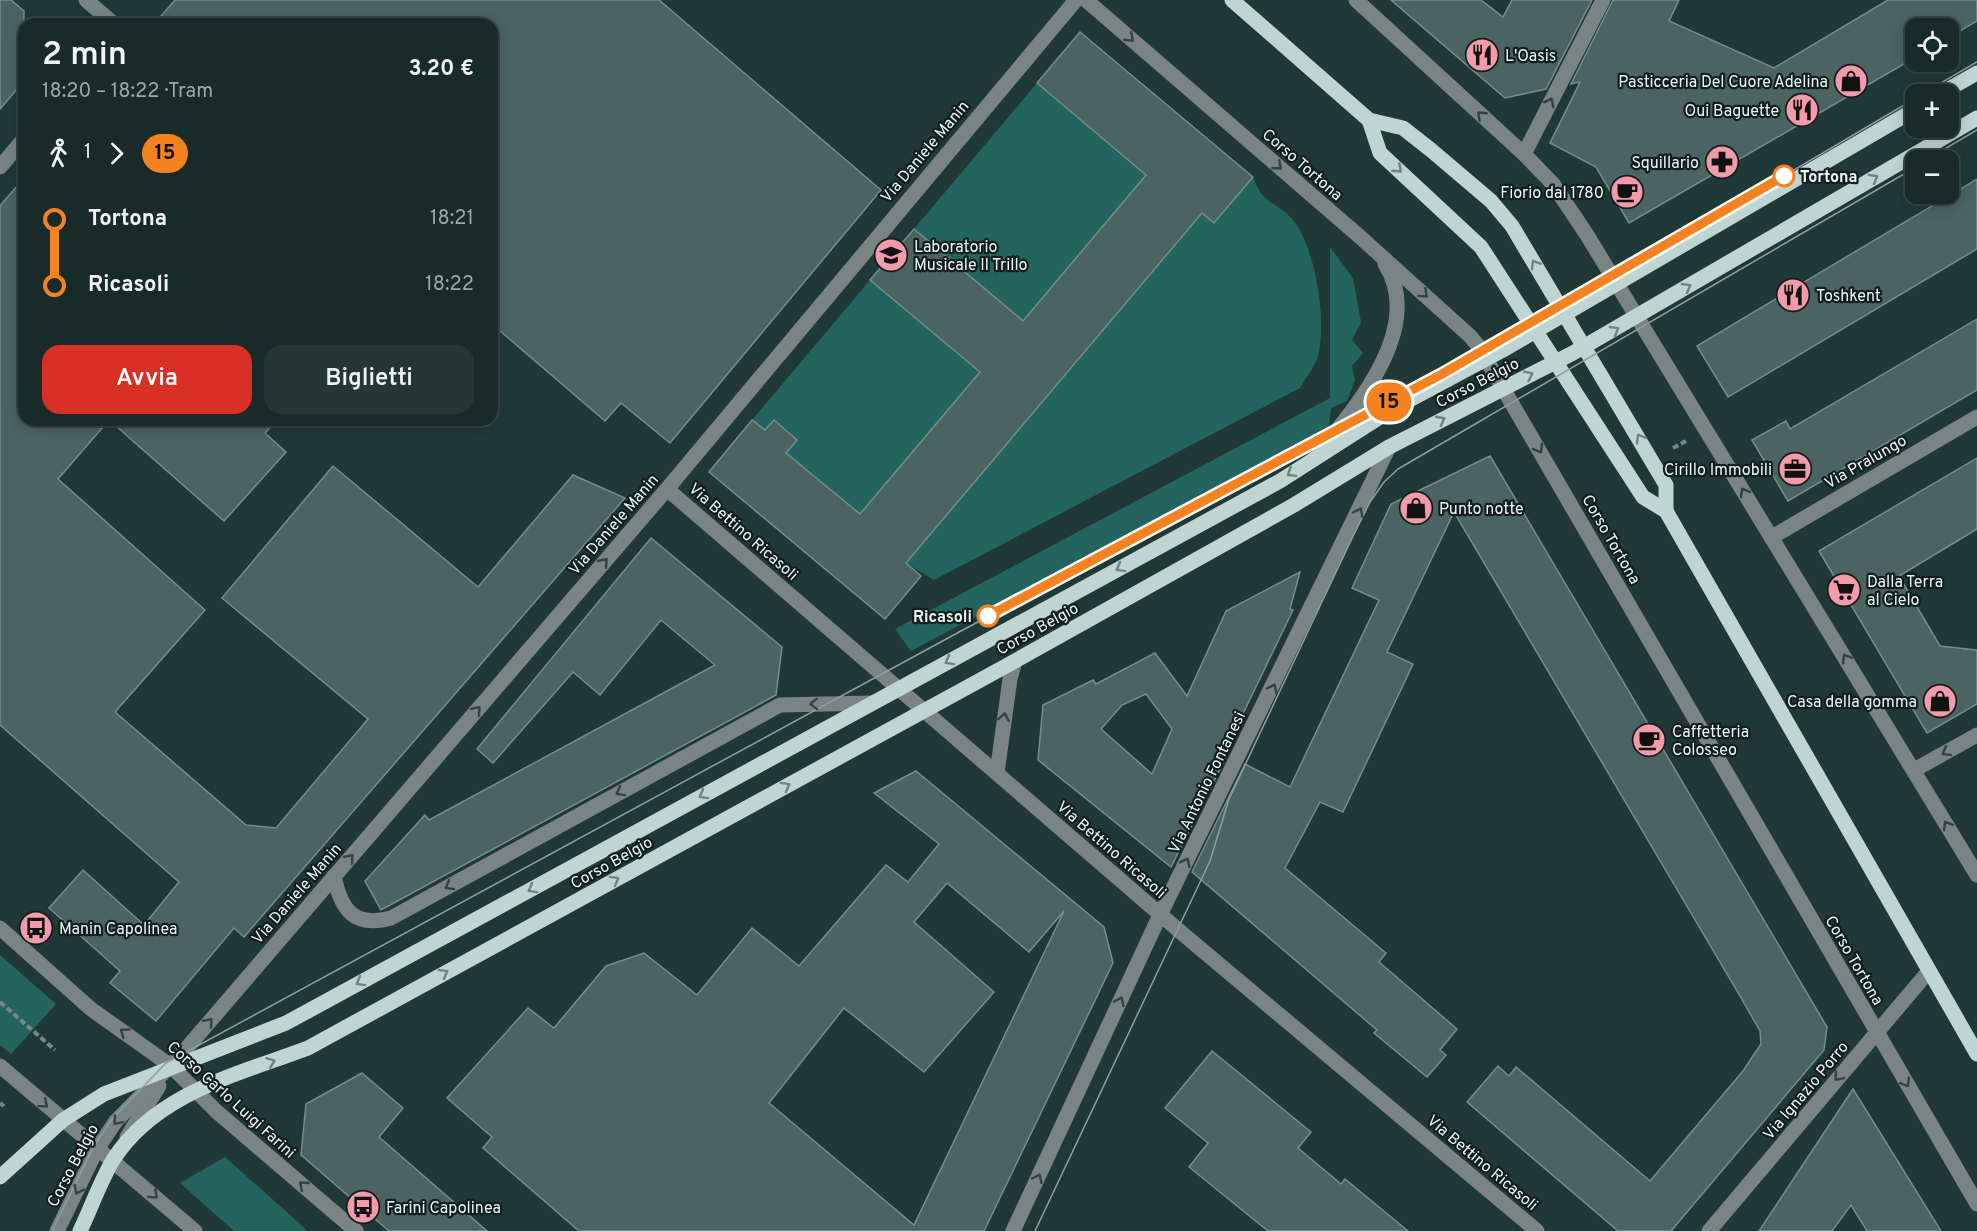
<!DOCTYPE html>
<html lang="it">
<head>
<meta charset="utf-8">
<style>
  :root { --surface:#182b28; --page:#253734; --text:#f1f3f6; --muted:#9fa7a8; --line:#364745; --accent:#d93025 }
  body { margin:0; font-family:Overpass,sans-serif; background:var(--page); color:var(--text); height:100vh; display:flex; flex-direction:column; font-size:22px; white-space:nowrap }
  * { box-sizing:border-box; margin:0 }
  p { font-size:20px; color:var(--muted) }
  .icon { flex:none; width:33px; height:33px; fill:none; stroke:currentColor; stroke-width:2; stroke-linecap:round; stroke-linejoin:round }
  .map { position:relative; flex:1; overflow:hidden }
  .panel { position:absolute; left:18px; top:18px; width:480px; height:408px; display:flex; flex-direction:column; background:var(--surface); border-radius:18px; box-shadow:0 3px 15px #0003,0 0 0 2px var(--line) }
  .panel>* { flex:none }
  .badge { padding:0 12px; border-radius:20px; font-size:21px; line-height:39px }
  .fabs { position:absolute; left:1905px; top:18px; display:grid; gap:12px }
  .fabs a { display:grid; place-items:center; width:54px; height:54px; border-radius:12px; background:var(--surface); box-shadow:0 3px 15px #0003,0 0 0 2px var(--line); font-size:30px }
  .map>.badge { position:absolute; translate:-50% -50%; box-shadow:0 0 0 3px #fff }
  .legs { display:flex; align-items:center; gap:9px; height:66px; padding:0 24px; font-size:20px }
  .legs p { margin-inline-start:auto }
  .head { display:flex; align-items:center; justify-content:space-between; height:102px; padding:0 24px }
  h1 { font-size:33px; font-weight:600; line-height:45px }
  .action { display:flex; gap:12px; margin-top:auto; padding:12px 24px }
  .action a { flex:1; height:69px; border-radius:18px; background:var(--accent); color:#fff; font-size:24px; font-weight:600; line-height:69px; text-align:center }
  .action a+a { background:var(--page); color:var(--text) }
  ul { padding:0 24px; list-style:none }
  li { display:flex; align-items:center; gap:21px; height:66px; font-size:22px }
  li i { display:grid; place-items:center; width:9px; height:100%; margin:0 8px; background:currentColor }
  li i::after { content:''; width:15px; height:15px; margin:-8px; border:4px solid; border-radius:50%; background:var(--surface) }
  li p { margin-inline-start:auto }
  li:first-child i { background:linear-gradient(#0000 50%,currentColor 0) }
  li:last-child i { background:linear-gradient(currentColor 50%,#0000 0) }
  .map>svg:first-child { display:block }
</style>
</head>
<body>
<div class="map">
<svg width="1977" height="1231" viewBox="0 0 1977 1231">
  <rect width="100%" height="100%" fill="#203936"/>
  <!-- green -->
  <g fill="#23645e">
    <path d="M1037,83l115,85 -129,153 -109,-92z"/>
    <path d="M1253,177c11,30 23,23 40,43 23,28 35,105 24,139 -4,10 -12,20 -17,29l-366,192 -28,-17 296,-350 13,10z"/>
    <path d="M1330,247l23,31 8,44 -9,18 11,13 -11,13 3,14 -8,21 -16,7 -2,20 -418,223 -16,-22 435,-231z"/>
    <path d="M870,280l110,92 -124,147 -104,-99z"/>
    <path d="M0,955l56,49 -45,50 -11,-9z"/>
    <path d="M225,1157l83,74h-74l-54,-48z"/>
  </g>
  <!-- building -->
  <g fill="#4b6461" stroke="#738e8b" stroke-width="1.5" fill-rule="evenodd">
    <path d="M0,0h11l13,11v70l-24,28z"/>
    <path d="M175,0h484l222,190 -211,253 -49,-40 -16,18 -113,-97v-300h-338z"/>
    <path d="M1391,0h90l22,17 9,-17h80l-46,89 -41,9z"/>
    <path d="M1613,0h66l-10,21 105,47 114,-68h89v21l-29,17v-10h-32v29l-287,166 -33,-56 -46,-24 30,-61 -9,2z"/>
    <path d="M1080,32l173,145 -39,46 -12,-10 -296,350 15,13 -36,43 -176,-147 43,-52 13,10 9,-10 23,20 -11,13 74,61 120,-142 -110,-92 44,-51 109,92 123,-146 -109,-92z"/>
    <path d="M24,178v242h253l-12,13 21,19 -62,69 -115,-101 -51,59 147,131 -90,102 131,113 30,3 92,-109 -146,-121 111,-132 145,121 95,-112 52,23 -381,439 -10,-9 -78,93 -46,-38 10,-12 -71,-63 34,-38 61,55 35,-43 -179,-157v-519z"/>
    <path d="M1977,179v70l-249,148 -31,-51z"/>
    <path d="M1977,319v71l-189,111 -36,-61 34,-19 4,8z"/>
    <path d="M1490,456l337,571 -3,23 -153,181h-53l-151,-129 31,-36 11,10 7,-9 134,114 93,-110 18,-27 -1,-13 -20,-35 -286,-484 -67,140 26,12 -70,148 -23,-10 -35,66 101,85 -7,9 78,67 -17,21 6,5 -19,22 -53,-44 3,-3 -185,-158 53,-108 45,23 89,-187 -27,-12 39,-84z"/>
    <path d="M1977,458v71l-78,47 41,70 37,4v54l-50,29 -108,-182z"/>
    <path d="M651,538l131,109 -6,48 -395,215 -16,-29 60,-66 4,5 286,-155 -54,-45 -61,75 -27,-23 -80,91 -16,-14z"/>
    <path d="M1300,572l-10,37 3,1 -54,112 -14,32 2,1 -56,112 -133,-107 5,-55 50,-25 3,4 59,-31 32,43 39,-85zM1146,694l26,35 -20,45 -51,-45 21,-24z"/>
    <path d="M916,771l188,156 9,36 -129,268h-405l-96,-83 9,-11 -45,-39 81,-90 26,20 52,-62 38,-13 53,42 55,-67 47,38 87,-101 22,17 31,-38 -65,-51zM947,883l82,69 35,-41 -150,314 -145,-122 75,-95 80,64 70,-80 -80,-70z"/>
    <path d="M1212,1051l99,81 -13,16 43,36 4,-5 63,52h-140l-79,-64 19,-24 -43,-35z"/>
    <path d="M362,1073l41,35 -24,29 108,94h-98l-88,-76 5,-51z"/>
    <path d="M1853,1089l88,142h-74l-16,-26 -19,26h-73z"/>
  </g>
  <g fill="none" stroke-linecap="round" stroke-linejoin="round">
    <!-- path -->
    <g stroke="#758986" stroke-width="4" stroke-dasharray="6 3" stroke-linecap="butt">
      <path d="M1673,448l13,-7"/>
      <path d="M0,1002l55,48"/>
      <path d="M0,1103l4,3"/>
    </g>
    <!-- minor -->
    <g stroke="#798483" stroke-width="15">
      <path d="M86,0l28,24"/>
      <path d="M1086,0l273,236 111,100 9,11 498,857"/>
      <path d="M1356,0l168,154 29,30 34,51 390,640"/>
      <path d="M1524,154l79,-154"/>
      <path d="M0,167l24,-28"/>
      <path d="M1315,457c39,-47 111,-129 70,-193"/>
      <path d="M667,489l516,445 354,297"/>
      <path d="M1772,537l205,-120"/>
      <path d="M1914,770l63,-35"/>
      <path d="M997,773l13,-94 5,-18"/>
      <path d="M334,876c7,34 20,52 57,42l389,-213 92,-2"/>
      <path d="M0,928l91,81 80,57 45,45 140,120"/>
      <path d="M0,1066l195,165"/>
      <path d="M127,1137l32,-51"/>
      <path d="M57,1231l40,-82 19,-28 64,-65 487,-567 409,-489"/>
      <path d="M1013,1231l147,-316 229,-468"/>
      <path d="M1709,1231l219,-259"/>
    </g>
    <!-- major -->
    <g stroke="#bed5d2" stroke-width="15">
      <path d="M1232,0l137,120 34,8 28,22 60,51 21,25 154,259v26"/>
      <path d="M1940,94l37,-21"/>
      <path d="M1369,120l11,33 101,94 162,250 23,14 311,543"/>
      <path d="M0,1177l63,-57 41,-26 182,-71 994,-542 111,-71 112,-60 413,-241"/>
      <path d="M80,1231c11,-23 20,-49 33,-71 43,-67 126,-86 195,-112l707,-387 279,-156 95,-58 184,-94 404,-235"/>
    </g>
    <!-- tram -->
    <g stroke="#8da09d" stroke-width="1.5">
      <path d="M1922,94l55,-32"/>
      <path d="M1926,160l51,-30"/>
      <path d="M52,1231l42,-85 18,-27 54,-56 795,-432 481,-257 152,-86 322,-190"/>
      <path d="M1035,1231l175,-370 19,-62 125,-265 16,-32 14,-20 14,-13 518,-302"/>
    </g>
  </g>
  <!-- one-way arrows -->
  <defs><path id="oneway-chevron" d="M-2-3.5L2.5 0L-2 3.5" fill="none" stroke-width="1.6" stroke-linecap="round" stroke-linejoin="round" transform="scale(1.5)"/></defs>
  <g stroke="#374140">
    <use href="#oneway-chevron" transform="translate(1130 38) rotate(41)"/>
    <use href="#oneway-chevron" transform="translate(1550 102) rotate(-63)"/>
    <use href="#oneway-chevron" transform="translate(1481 115) rotate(-137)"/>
    <use href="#oneway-chevron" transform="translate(1278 166) rotate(41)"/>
    <use href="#oneway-chevron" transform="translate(1424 294) rotate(42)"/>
    <use href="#oneway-chevron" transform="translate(1539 449) rotate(60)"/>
    <use href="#oneway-chevron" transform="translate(1744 492) rotate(-121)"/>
    <use href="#oneway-chevron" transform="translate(1359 512) rotate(-65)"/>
    <use href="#oneway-chevron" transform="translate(604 562) rotate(-49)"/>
    <use href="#oneway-chevron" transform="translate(1846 658) rotate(-121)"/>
    <use href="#oneway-chevron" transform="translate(1273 688) rotate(-64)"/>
    <use href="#oneway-chevron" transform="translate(814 704) rotate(178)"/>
    <use href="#oneway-chevron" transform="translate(477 710) rotate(-49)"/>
    <use href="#oneway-chevron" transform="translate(1004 717) rotate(-82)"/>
    <use href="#oneway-chevron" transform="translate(1946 752) rotate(151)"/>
    <use href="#oneway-chevron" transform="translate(620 792) rotate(151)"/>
    <use href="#oneway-chevron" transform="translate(1947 825) rotate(-121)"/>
    <use href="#oneway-chevron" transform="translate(350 858) rotate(-49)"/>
    <use href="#oneway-chevron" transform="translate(1186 862) rotate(-64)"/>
    <use href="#oneway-chevron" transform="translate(449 886) rotate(151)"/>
    <use href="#oneway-chevron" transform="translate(1120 1001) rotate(-65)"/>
    <use href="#oneway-chevron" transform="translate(209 1022) rotate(-49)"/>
    <use href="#oneway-chevron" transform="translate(124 1032) rotate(-144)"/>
    <use href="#oneway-chevron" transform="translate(1838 1077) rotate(130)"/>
    <use href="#oneway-chevron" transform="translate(1906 1083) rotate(59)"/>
    <use href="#oneway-chevron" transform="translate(44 1104) rotate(40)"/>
    <use href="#oneway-chevron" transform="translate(117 1121) rotate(130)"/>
    <use href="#oneway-chevron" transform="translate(1038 1178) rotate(-65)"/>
    <use href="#oneway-chevron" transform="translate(303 1185) rotate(-139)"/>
    <use href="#oneway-chevron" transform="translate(78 1190) rotate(116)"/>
    <use href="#oneway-chevron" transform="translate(154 1195) rotate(42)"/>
  </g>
  <g stroke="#718280">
    <use href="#oneway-chevron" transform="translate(1398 169) rotate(43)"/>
    <use href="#oneway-chevron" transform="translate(1874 178) rotate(-30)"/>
    <use href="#oneway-chevron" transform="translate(1535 264) rotate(-121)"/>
    <use href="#oneway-chevron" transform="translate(1687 287) rotate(-30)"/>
    <use href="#oneway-chevron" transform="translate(1615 330) rotate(-30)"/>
    <use href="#oneway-chevron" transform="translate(1529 375) rotate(-26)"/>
    <use href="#oneway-chevron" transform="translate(1441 420) rotate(-28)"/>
    <use href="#oneway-chevron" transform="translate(1640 438) rotate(-120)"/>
    <use href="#oneway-chevron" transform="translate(1291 473) rotate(148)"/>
    <use href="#oneway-chevron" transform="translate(1120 568) rotate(151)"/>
    <use href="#oneway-chevron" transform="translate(949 661) rotate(151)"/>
    <use href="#oneway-chevron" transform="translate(786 786) rotate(-29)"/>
    <use href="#oneway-chevron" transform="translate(703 795) rotate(151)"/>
    <use href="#oneway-chevron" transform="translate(615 880) rotate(-29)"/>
    <use href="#oneway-chevron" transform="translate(532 889) rotate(151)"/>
    <use href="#oneway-chevron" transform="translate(444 973) rotate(-29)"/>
    <use href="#oneway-chevron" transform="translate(360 982) rotate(151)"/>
    <use href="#oneway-chevron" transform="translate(271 1062) rotate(-21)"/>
  </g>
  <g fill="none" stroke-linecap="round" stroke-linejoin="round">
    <!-- line-1 casing -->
    <g stroke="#fff" stroke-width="14">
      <path id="line-1" d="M988,616l454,-242 342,-198"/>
    </g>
    <!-- line-1 -->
    <use href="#line-1" stroke="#f58220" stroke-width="9"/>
  </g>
  <!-- icons -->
  <defs>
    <g id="restaurant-disc" transform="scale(1.725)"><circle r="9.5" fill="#f39aab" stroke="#131d1c"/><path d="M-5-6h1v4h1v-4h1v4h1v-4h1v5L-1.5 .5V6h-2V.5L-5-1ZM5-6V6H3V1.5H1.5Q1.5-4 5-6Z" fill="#111"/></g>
    <g id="shop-disc" transform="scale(1.725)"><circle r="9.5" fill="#f39aab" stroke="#131d1c"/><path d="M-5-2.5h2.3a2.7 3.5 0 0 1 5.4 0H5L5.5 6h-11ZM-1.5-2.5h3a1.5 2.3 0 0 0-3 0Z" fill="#111"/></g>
    <g id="pharmacy-disc" transform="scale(1.725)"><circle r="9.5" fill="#f39aab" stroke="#131d1c"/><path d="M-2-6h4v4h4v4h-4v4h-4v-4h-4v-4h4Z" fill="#111"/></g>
    <g id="cafe-disc" transform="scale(1.725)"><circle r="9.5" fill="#f39aab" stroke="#131d1c"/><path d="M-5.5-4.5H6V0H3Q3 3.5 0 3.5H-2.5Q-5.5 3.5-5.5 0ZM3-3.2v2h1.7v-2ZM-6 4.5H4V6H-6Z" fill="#111"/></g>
    <g id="school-disc" transform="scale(1.725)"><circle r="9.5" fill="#f39aab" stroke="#131d1c"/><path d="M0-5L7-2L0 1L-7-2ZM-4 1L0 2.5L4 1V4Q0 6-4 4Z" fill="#111"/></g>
    <g id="office-disc" transform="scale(1.725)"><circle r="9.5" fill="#f39aab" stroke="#131d1c"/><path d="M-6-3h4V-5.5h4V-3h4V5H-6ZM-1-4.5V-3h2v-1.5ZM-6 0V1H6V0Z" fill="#111"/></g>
    <g id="supermarket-disc" transform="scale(1.725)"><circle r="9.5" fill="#f39aab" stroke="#131d1c"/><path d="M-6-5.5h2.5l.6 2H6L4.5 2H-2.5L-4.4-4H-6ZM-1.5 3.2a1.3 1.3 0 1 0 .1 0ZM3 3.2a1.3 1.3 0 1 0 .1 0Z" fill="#111"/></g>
    <g id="bus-disc" transform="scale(1.725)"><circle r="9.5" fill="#f39aab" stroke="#131d1c"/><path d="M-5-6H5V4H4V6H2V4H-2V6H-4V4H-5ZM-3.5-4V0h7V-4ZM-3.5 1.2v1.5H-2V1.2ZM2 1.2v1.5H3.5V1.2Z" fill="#111"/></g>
  </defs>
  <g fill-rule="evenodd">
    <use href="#restaurant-disc" x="1482" y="55"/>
    <use href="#shop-disc" x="1851" y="81"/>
    <use href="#restaurant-disc" x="1802" y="110"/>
    <use href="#pharmacy-disc" x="1722" y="162"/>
    <use href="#cafe-disc" x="1627" y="192"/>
    <use href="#school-disc" x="891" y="255"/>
    <use href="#restaurant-disc" x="1793" y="295"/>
    <use href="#office-disc" x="1795" y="469"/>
    <use href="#shop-disc" x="1416" y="508"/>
    <use href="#supermarket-disc" x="1844" y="590"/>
    <use href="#shop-disc" x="1940" y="701"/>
    <use href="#cafe-disc" x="1649" y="740"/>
    <use href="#bus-disc" x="36" y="928"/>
    <use href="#bus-disc" x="363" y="1207"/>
  </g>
  <!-- markers -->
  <g fill="#fff" stroke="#f58220" stroke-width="3">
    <circle cx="1784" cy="176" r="10"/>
    <circle cx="988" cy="616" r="10"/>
  </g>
  <g text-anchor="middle" stroke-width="4.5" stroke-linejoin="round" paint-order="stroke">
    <!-- poi labels -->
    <g font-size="16" fill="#e9f7f5" stroke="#131d1c" text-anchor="start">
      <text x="1505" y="61">L'Oasis</text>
      <text x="1828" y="87" text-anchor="end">Pasticceria Del Cuore Adelina</text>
      <text x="1779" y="116" text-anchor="end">Oui Baguette</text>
      <text x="1699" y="168" text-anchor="end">Squillario</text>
      <text x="1604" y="198" text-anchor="end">Fiorio dal 1780</text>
      <text x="914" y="252">Laboratorio<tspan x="914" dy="18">Musicale Il Trillo</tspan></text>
      <text x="1816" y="301">Toshkent</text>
      <text x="1772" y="475" text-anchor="end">Cirillo Immobili</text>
      <text x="1439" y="514">Punto notte</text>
      <text x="1867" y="587">Dalla Terra<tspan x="1867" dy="18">al Cielo</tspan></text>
      <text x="1917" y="707" text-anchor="end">Casa della gomma</text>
      <text x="1672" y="737">Caffetteria<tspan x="1672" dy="18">Colosseo</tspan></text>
      <text x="59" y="934">Manin Capolinea</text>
      <text x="386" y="1213">Farini Capolinea</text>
    </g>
    <!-- street labels -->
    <g font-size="16" fill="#e9f7f5" stroke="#131d1c">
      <text transform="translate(924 151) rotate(-50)" y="6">Via Daniele Manin</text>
      <text transform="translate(1303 164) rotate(41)" y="6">Corso Tortona</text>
      <text transform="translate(1477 382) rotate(-27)" y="6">Corso Belgio</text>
      <text transform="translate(1865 461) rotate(-30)" y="6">Via Pralungo</text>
      <text transform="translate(613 524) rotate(-49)" y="6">Via Daniele Manin</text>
      <text transform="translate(744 531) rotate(41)" y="6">Via Bettino Ricasoli</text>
      <text transform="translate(1612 539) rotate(60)" y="6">Corso Tortona</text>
      <text transform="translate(1037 628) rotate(-29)" y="6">Corso Belgio</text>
      <text transform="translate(1206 782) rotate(-64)" y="6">Via Antonio Fontanesi</text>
      <text transform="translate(1112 849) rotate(41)" y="6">Via Bettino Ricasoli</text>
      <text transform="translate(611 862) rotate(-29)" y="6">Corso Belgio</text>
      <text transform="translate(296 893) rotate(-49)" y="6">Via Daniele Manin</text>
      <text transform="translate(1855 960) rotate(60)" y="6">Corso Tortona</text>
      <text transform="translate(1805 1090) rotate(-50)" y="6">Via Ignazio Porro</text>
      <text transform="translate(232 1099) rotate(42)" y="6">Corso Carlo Luigi Farini</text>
      <text transform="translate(1483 1162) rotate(40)" y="6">Via Bettino Ricasoli</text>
      <text transform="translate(72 1165) rotate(-62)" y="6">Corso Belgio</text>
    </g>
    <!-- stop labels -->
    <g font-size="16" font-weight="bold" fill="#e9f7f5" stroke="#131d1c" text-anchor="start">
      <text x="1800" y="182">Tortona</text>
      <text x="972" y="622" text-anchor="end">Ricasoli</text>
    </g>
  </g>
</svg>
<div class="fabs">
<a><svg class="icon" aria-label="locate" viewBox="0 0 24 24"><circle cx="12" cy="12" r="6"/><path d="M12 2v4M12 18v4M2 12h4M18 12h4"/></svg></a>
<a>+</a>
<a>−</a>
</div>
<b class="badge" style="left:1389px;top:402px;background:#f58220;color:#111">15</b>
<section class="panel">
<div class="head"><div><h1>2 min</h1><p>18:20 – 18:22 · Tram</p></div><b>3.20 €</b></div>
<div class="legs"><svg class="icon" aria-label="walk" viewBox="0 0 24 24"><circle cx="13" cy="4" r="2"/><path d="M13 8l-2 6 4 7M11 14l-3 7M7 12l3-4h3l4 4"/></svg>1<svg class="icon" aria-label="forward" viewBox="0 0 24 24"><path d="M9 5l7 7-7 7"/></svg><b class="badge" style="background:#f58220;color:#111">15</b></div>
<ul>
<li><i style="color:#f58220"></i><b>Tortona</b><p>18:21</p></li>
<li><i style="color:#f58220"></i><b>Ricasoli</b><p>18:22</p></li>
</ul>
<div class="action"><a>Avvia</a><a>Biglietti</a></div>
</section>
</div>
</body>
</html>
